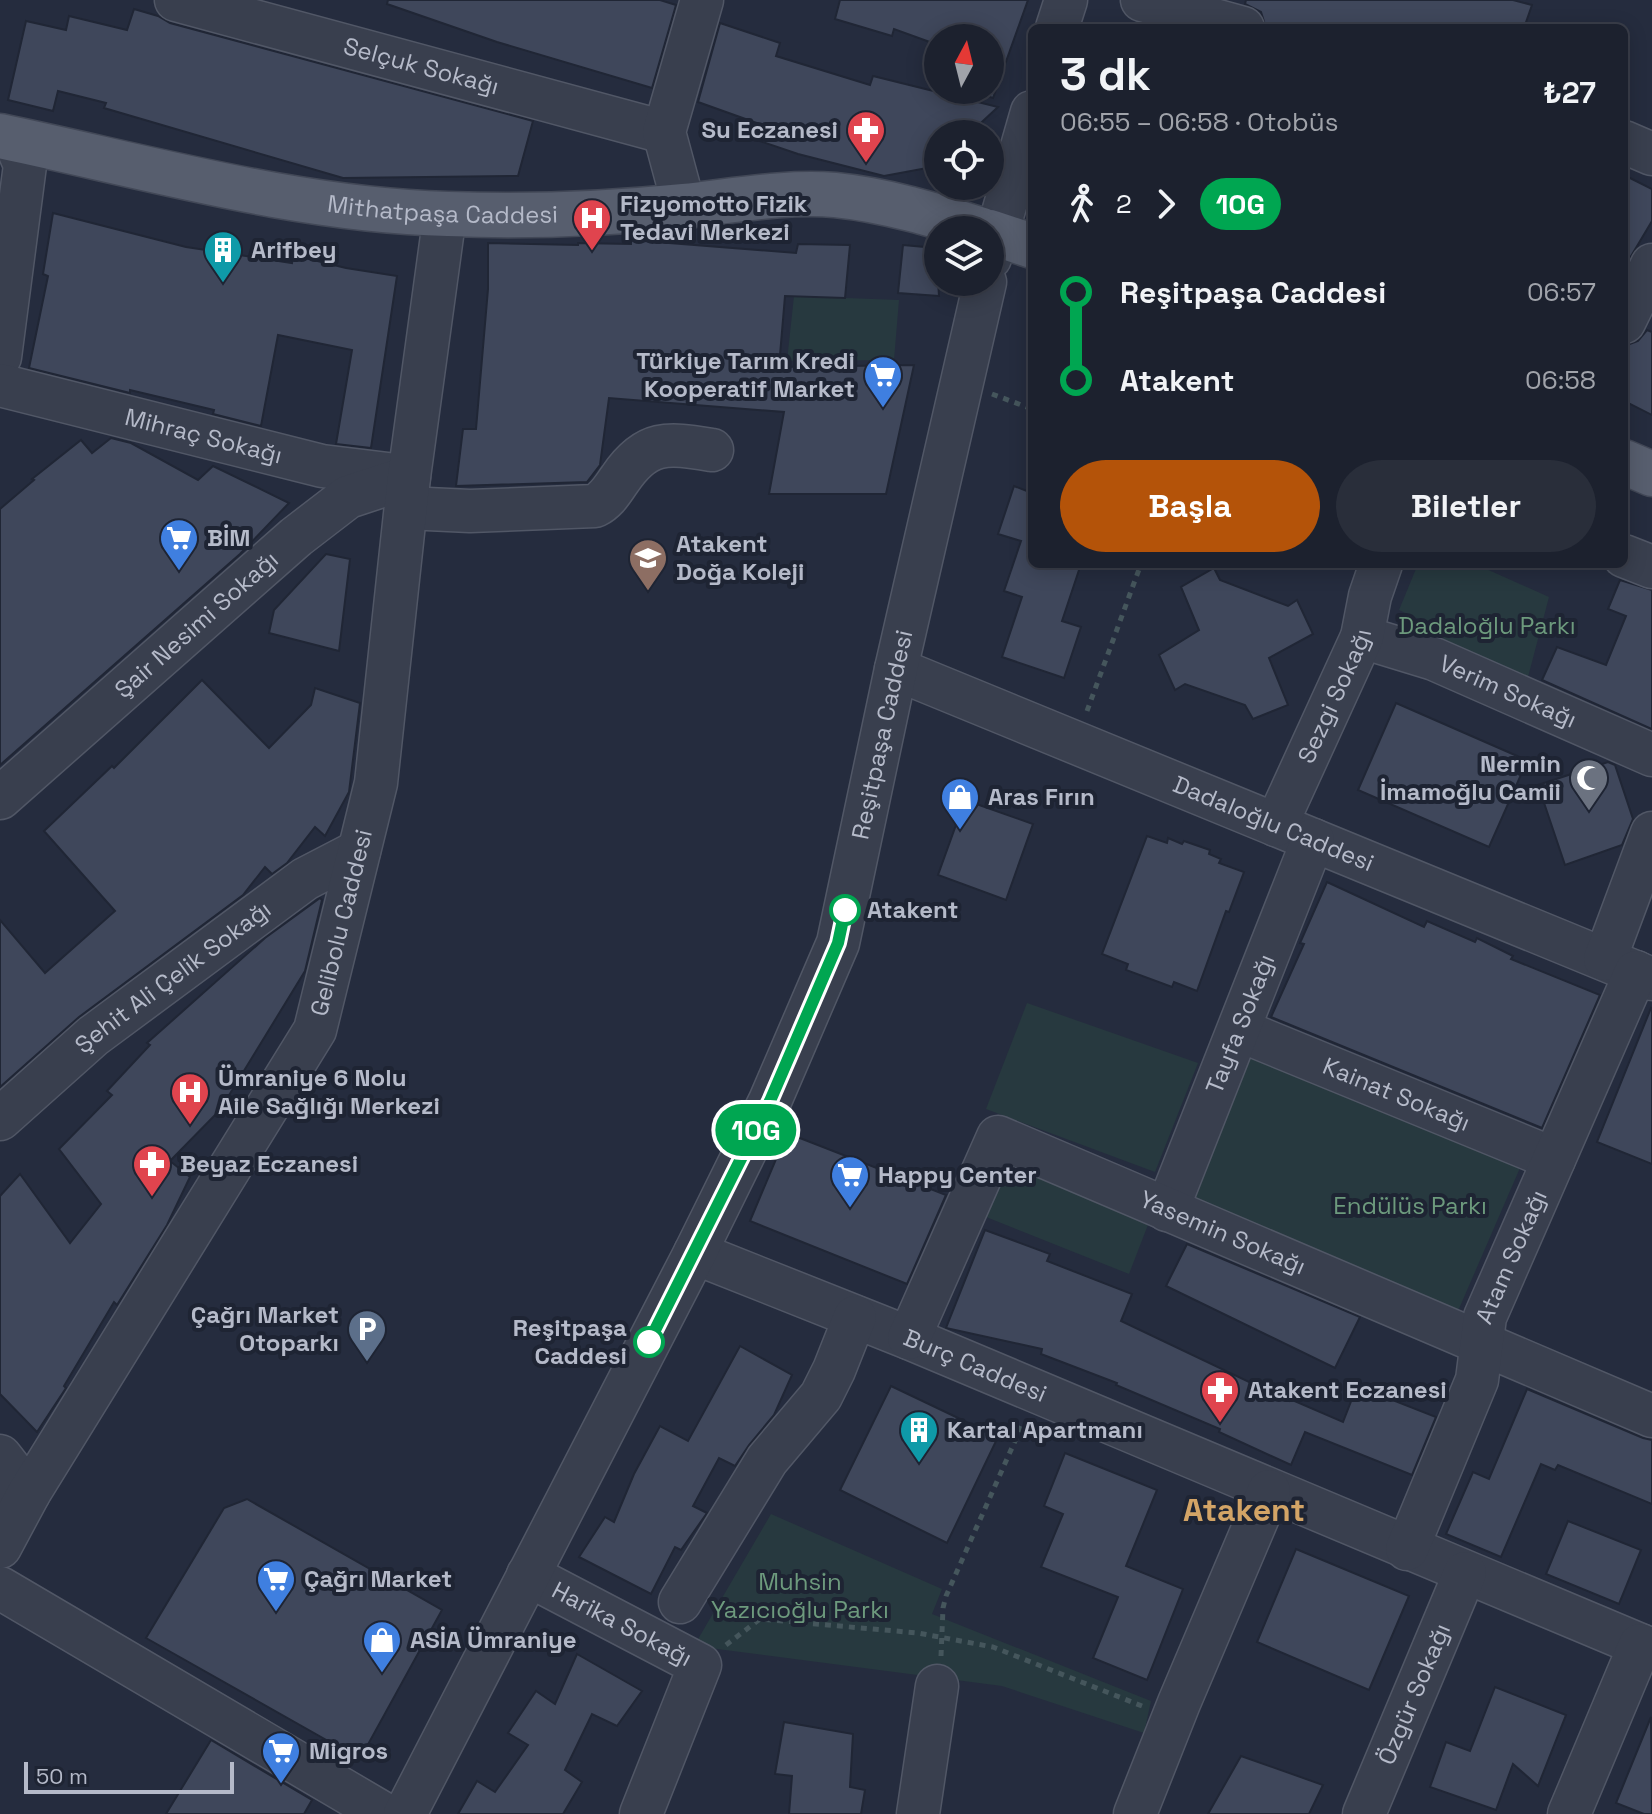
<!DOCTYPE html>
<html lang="tr">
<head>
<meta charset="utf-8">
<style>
  :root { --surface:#1c212e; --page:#292e3a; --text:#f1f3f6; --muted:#a0a3aa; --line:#3a3e4a; --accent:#b45309 }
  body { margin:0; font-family:"Space Grotesk",sans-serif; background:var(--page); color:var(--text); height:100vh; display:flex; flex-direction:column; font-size:30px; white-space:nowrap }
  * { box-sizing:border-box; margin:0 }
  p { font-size:26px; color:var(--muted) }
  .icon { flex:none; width:44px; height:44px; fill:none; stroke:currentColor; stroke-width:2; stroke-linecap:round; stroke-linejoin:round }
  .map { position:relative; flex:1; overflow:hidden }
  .details { position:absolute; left:1028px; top:24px; width:600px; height:544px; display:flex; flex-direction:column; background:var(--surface); border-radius:12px; box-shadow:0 4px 20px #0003,0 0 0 2px var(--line) }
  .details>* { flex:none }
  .badge { padding:0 16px; border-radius:26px; font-size:28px; line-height:52px }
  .needle { width:52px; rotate:7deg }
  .tools { position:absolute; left:924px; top:24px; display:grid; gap:16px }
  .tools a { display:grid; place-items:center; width:80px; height:80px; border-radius:50%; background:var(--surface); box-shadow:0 4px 20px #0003,0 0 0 2px var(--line); font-size:40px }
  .scale { position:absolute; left:24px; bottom:20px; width:210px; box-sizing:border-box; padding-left:8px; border:4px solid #b5bac9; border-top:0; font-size:22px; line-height:28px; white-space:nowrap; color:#b5bac9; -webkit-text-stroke:6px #1e2433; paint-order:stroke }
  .map>.badge { position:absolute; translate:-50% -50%; box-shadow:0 0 0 4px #fff }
  .legs { display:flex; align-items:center; gap:12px; height:88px; padding:0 32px; font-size:26px }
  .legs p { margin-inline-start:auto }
  .overview { display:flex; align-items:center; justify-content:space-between; height:136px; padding:0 32px }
  h1 { font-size:44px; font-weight:700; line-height:60px }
  .button { display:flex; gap:16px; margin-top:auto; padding:16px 32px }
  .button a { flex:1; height:92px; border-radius:48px; background:var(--accent); color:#fff; font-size:32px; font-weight:700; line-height:92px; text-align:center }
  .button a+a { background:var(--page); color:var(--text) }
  ul { padding:0 32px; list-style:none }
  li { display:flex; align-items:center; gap:28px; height:88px; font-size:30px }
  li i { display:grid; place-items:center; width:12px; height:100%; margin:0 10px; background:currentColor }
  li i::after { content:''; width:20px; height:20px; margin:-10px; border:6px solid; border-radius:50%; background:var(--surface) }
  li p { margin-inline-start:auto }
  li:first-child i { background:linear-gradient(#0000 50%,currentColor 0) }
  li:last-child i { background:linear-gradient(currentColor 50%,#0000 0) }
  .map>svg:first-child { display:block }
</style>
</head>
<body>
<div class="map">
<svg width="1652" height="1814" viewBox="0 0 1652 1814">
  <rect width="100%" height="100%" fill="#252c3e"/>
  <!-- green -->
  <g fill="#27393f">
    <path d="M794,296l105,4 -5,60 -107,1z"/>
    <path d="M1418,564h57l74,33 -27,103 -88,-41 -5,-35 -30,-14z"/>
    <path d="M1027,1003l171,60 -43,109 -169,-63z"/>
    <path d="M1245,1048l278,113 -68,157 -268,-119z"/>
    <path d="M1004,1140l152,64 -27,70 -163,-65z"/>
    <path d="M771,1514l171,75 -10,25 219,87 -7,32 -142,-47 -308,-40z"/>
  </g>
  <!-- building -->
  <g fill="#3f475b" stroke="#202635" stroke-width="2">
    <path d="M388,0h272l16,5 -24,83 -155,-46 -110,-38z"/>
    <path d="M840,0h188l-35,98 -3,-1v-59h-52v7l-44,-16 -2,7 -57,-17z"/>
    <path d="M1246,0h267l19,5 -8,23h-258l-5,-16 -16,-8z"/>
    <path d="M134,9l24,7 12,7 363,98 -15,55 -175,2 -239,-70 2,-5 -48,-12 -5,20 -45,-11 18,-79 40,9 3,-14 58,14z"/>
    <path d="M720,23l60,20 -4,13 94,29 3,-9 125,31 -29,27h-31v32l-54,10 -86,-22 -38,-13 5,-15 -67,-24z"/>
    <path d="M1624,175l28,14v32l-28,47z"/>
    <path d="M53,213l133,34 106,16 1,-8 53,13 51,8 -26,172 -35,-4 16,-94 -74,-15 -17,91 -48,-12 1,-4 -84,-20v3l-101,-25 19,-92 -5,-2z"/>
    <path d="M631,240l165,13 2,-9 52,1 -5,53 -60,-2 -6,71 135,-2 -28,129h-117l15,-82 -175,-14 -9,67 -13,17 -131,4 7,-57h13l12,-140v-46l90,2v-2l53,1z"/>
    <path d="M903,245l33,3 3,48 -41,-3z"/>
    <path d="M1647,330l5,2v83l-28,-14v-55l14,-5z"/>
    <path d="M111,438l20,5 67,37 15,-14 76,37 -49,51 -240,211v-256l34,-29 -2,-1 49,-39 11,13z"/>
    <path d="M1014,486l18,7v71h49l-19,57 19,6 -17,51 -62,-21 20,-60 -18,-6 17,-50 -23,-7z"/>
    <path d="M326,554l24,5 -11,92 -70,-18 5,-23z"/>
    <path d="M1214,568l6,12 68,26 9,-6 16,34 -44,24 19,47 -35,14 -8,-14 -60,-21 -10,6 -16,-35 40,-25 -18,-43z"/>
    <path d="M1620,580l32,10v139l-110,-49 15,-33 49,18 20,-49 -18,-7z"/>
    <path d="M202,680l67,68 42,-43 4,-17 45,15 -11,89 -24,44 -10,-9 -28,36 -15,11 -7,-7 -22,28 -164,122 -79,70v-167l45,53 70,-62 -71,-80 68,-65 2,2z"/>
    <path d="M1396,703l128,56v9l-35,79 -131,-57z"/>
    <path d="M1608,762l7,3 18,54 -11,26 -57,20 -27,-80z"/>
    <path d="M965,800l68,24 -27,76 -68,-25z"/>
    <path d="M1147,836l20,7 1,-5 14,6 2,-3 26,9 -1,4 12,5 -2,4 25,9 -15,40 -3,-1 -29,80 -23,-9 -2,5 -46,-17 2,-6 -26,-10z"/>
    <path d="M1327,882l97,45 3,-6 48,21 2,-4 36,18 -2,3 89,36 -58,133 -271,-111 33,-73 -4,-1z"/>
    <path d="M320,898l2,2 -17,71 -85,139 -50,51 20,16 -23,48 -50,80 -3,-3 -50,84 2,2 -29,44 -37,-38v-198l20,-22 50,69 31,-39 -42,-55 53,-54 -5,-4 43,-46 -3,-2 118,-105z"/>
    <path d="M1651,1008l1,1v155l-55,-22z"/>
    <path d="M787,1133l159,62 -39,89 -157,-63z"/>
    <path d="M985,1230l65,24 -3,7 85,33 -11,27 168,80 1,-2 53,23 14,-36 79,31 -24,58 -107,-43 -14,33 -72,-33 1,-3 -104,-44 1,-2 -76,-29 1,-5 -96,-21z"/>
    <path d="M1187,1244l173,73 -25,51 -169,-82z"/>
    <path d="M740,1346l52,29 -18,40 -25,30 -14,21 -16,-8 -26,48 14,7 -26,37 -6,-3 -24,47 -72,-37 26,-40 9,5 20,-48 26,-48 28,15z"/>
    <path d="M891,1386l107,51 -51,106 -107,-53z"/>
    <path d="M1527,1389l116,49 9,2v64l-94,-39 -3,5 -14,-6 -40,93 -55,-23 27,-62 16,7z"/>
    <path d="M1065,1453l92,37 -31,76 57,23 -36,91 -54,-22 25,-61 -77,-30 22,-53 -19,-8z"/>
    <path d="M247,1499l195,111 -82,149 -214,-121 78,-130z"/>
    <path d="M1568,1521l73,29 -22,54 -73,-30z"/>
    <path d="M1296,1549l113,47 -40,94 -112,-48z"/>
    <path d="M577,1654l65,37 -25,35 -25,-12 -27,56 17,12 -19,32h-105l19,-33 18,11 33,-47 -20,-12 28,-42 19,13z"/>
    <path d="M1495,1687l71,28 -28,71 -25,-22 -17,46 -66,-23 16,-45 24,9z"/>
    <path d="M1651,1717l1,97h-8l-28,-11z"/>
    <path d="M784,1722l69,12 -3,53 15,3 -4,24h-72l3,-38 -17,-2z"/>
    <path d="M211,1740l101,60 -8,14h-138z"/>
    <path d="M1241,1756l82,29 -14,29h-101z"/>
  </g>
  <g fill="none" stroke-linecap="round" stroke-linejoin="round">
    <!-- minor casing -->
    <g stroke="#515766" stroke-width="45">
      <g id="minor">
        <path id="s1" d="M176,0l488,132"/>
        <path d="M1142,0l101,28"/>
        <path d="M1057,28l9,-28"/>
        <path d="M1624,142l28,12"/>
        <path d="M684,206l-20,-74 38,-132"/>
        <path d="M990,258l42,-146"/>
        <path d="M1624,322l28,-57"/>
        <path d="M0,357l25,-192 -11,-26"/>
        <path id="s2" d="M0,385l322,81 74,9"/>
        <path d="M406,508l64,3 125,-5c12,-6 17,-16 25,-27 27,-40 48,-36 92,-29"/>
        <path d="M1624,556l28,11"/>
        <path id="s3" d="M1362,637l72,22 218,96"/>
        <path id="s4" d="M896,669l756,310"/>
        <path id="s5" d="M0,798l296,-261 52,-40 61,-20"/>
        <path id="s6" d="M1276,825l86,-188 8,-41 11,-32"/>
        <path d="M1605,959l47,-126"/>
        <path id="s7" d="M1239,1030l315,129"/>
        <path id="s8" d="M0,1119l93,-83 212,-157 54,-28"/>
        <path id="s9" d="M1167,1210l146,-370"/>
        <path id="s10" d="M695,1253l214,85 743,312"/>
        <path id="s11" d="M909,1338l89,-201 654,279"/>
        <path d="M0,1456l29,37 -24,4"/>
        <path id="s12" d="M0,1547l29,-54 286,-463 61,-247 33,-306 36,-263"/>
        <path id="s13" d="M1407,1549l70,-169 8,-63 151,-345"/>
        <path id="s14" d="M528,1575l172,90 -59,149"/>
        <path d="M0,1588l384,226"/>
        <path d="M680,1602l87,-142 54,-64 13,-26 21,-53"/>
        <path id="s15" d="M405,1814l290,-561 75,-152 68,-158 58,-274 89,-387"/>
        <path d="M918,1814l19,-128"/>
        <path d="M1135,1814l44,-111 90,-212"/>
        <path id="s16" d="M1364,1814l101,-241"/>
        <path d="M1569,1814l71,-169"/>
      </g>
    </g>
    <!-- major casing -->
    <g stroke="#424857" stroke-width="47">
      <g id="major">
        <path id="s17" d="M0,136c148,31 296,74 448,78 79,3 157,0 236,-8 49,-5 101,-15 151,-11 50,5 100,20 147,35"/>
        <path d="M990,232l42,14"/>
        <path d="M1624,462l28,12"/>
      </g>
    </g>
    <!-- path -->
    <g stroke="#45565c" stroke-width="5" stroke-dasharray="6 6" stroke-linecap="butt">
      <path d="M992,394l40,15"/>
      <path d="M1087,711l54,-147"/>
      <path d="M726,1645l34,-26 158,14 75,14 149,59"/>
      <path d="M941,1656l2,-48 3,-12 77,-173"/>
    </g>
    <!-- minor -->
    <use href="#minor" stroke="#393f4e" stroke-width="42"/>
    <!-- major -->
    <use href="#major" stroke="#575e6e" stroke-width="44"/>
  </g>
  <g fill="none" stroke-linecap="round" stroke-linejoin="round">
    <!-- line-1 casing -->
    <g stroke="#fff" stroke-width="18">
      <path id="line-1" d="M649,1342l121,-241 68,-158 7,-33"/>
    </g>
    <!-- line-1 -->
    <use href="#line-1" stroke="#00a651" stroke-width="12"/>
  </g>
  <!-- icons -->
  <defs>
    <g id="pharmacy-pin" transform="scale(2)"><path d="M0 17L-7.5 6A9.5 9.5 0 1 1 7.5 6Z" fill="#e0444e" stroke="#1e2433"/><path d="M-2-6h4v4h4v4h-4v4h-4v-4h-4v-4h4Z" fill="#fff"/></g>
    <g id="hospital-pin" transform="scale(2)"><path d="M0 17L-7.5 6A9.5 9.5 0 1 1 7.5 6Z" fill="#e0444e" stroke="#1e2433"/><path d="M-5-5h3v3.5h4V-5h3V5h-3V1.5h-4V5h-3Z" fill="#fff"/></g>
    <g id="building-pin" transform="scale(2)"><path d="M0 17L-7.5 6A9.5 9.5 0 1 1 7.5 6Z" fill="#0f9aa8" stroke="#1e2433"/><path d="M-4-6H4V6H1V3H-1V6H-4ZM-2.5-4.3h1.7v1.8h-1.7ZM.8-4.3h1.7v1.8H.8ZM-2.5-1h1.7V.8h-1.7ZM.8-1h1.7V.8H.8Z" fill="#fff"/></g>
    <g id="supermarket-pin" transform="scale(2)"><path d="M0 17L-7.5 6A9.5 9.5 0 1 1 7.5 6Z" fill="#3f7fe0" stroke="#1e2433"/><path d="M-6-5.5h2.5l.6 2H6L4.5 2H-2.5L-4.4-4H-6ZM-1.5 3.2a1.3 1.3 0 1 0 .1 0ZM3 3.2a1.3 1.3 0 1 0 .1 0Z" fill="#fff"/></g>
    <g id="school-pin" transform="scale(2)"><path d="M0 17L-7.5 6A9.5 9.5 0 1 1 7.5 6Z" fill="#8d6e63" stroke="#1e2433"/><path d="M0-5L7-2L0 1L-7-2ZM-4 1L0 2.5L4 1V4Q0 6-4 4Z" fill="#fff"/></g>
    <g id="mosque-pin" transform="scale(2)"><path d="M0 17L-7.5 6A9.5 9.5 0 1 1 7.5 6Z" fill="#6b7280" stroke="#1e2433"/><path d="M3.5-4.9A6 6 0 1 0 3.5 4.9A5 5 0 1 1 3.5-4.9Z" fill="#fff"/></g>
    <g id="shop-pin" transform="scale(2)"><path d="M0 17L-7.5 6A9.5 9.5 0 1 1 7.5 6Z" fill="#3f7fe0" stroke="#1e2433"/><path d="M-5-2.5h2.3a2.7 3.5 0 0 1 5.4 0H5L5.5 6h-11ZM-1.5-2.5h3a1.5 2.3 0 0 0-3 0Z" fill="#fff"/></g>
    <g id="parking-pin" transform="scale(2)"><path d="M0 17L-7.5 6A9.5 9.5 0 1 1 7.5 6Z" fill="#5c6f8a" stroke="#1e2433"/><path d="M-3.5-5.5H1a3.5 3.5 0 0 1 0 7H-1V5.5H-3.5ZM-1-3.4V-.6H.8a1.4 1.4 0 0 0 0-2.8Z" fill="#fff"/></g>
  </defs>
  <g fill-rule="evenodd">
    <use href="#pharmacy-pin" x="866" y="130"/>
    <use href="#hospital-pin" x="592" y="218"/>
    <use href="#building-pin" x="223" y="250"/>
    <use href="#supermarket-pin" x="883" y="375"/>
    <use href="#supermarket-pin" x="179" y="538"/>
    <use href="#school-pin" x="648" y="558"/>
    <use href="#mosque-pin" x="1589" y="778"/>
    <use href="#shop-pin" x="960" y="797"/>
    <use href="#hospital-pin" x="190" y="1092"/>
    <use href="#pharmacy-pin" x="152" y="1164"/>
    <use href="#supermarket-pin" x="850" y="1175"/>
    <use href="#parking-pin" x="367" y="1329"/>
    <use href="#pharmacy-pin" x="1220" y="1390"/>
    <use href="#building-pin" x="919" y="1430"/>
    <use href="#supermarket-pin" x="276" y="1579"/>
    <use href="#shop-pin" x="382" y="1640"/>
    <use href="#supermarket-pin" x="281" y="1751"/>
  </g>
  <!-- markers -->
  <g fill="#fff" stroke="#00a651" stroke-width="4">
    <circle cx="845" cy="910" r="14"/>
    <circle cx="649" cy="1342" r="14"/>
  </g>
  <g text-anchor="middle" stroke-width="8" stroke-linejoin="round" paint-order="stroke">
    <!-- street labels -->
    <g font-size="24" fill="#b5bac9" stroke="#1e2433">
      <text dy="8" stroke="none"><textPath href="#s1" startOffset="254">Selçuk Sokağı</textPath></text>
      <text dy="8" stroke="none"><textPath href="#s17" startOffset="450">Mithatpaşa Caddesi</textPath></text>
      <text dy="8" stroke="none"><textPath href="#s2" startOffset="210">Mihraç Sokağı</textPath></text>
      <text dy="8" stroke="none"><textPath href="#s5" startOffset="262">Şair Nesimi Sokağı</textPath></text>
      <text dy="8" stroke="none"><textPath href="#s3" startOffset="156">Verim Sokağı</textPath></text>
      <text dy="8" stroke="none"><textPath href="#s6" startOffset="142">Sezgi Sokağı</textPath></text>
      <text dy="8" stroke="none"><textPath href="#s15" startOffset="1186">Reşitpaşa Caddesi</textPath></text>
      <text dy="8" stroke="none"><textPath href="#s4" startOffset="408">Dadaloğlu Caddesi</textPath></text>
      <text dy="8" stroke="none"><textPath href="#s12" startOffset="716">Gelibolu Caddesi</textPath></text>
      <text dy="8" stroke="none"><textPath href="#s8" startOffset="224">Şehit Ali Çelik Sokağı</textPath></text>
      <text dy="8" stroke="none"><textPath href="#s9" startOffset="200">Tayfa Sokağı</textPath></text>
      <text dy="8" stroke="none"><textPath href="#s7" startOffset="170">Kainat Sokağı</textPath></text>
      <text dy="8" stroke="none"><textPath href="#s11" startOffset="464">Yasemin Sokağı</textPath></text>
      <text dy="8" stroke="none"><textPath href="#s13" startOffset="312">Atam Sokağı</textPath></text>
      <text dy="8" stroke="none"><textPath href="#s10" startOffset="302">Burç Caddesi</textPath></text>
      <text dy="8" stroke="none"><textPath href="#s14" startOffset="106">Harika Sokağı</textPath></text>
      <text dy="8" stroke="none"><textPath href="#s16" startOffset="130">Özgür Sokağı</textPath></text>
    </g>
    <!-- poi labels -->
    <g font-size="24" font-weight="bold" fill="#b5bac9" stroke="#1e2433" text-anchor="start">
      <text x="838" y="138" text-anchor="end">Su Eczanesi</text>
      <text x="620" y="212">Fizyomotto Fizik<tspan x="620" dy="28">Tedavi Merkezi</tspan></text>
      <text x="251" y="258">Arifbey</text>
      <text x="855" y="369" text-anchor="end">Türkiye Tarım Kredi<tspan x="855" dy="28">Kooperatif Market</tspan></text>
      <text x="207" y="546">BİM</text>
      <text x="676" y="552">Atakent<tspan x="676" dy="28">Doğa Koleji</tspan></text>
      <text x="1561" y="772" text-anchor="end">Nermin<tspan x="1561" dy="28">İmamoğlu Camii</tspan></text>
      <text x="988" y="805">Aras Fırın</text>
      <text x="218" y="1086">Ümraniye 6 Nolu<tspan x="218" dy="28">Aile Sağlığı Merkezi</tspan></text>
      <text x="180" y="1172">Beyaz Eczanesi</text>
      <text x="878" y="1183">Happy Center</text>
      <text x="339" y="1323" text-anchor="end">Çağrı Market<tspan x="339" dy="28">Otoparkı</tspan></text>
      <text x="1248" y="1398">Atakent Eczanesi</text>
      <text x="947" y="1438">Kartal Apartmanı</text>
      <text x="304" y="1587">Çağrı Market</text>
      <text x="410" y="1648">ASİA Ümraniye</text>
      <text x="309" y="1759">Migros</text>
    </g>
    <!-- park labels -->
    <g font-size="24" fill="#6d9a7d" stroke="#1e2433">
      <text x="1487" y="634">Dadaloğlu Parkı</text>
      <text x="1410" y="1214">Endülüs Parkı</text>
      <text x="800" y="1590">Muhsin<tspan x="800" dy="28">Yazıcıoğlu Parkı</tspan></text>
    </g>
    <!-- stop labels -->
    <g font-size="24" font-weight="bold" fill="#b5bac9" stroke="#1e2433" text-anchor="start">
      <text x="867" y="918">Atakent</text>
      <text x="627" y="1336" text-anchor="end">Reşitpaşa<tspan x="627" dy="28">Caddesi</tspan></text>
    </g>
    <!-- district labels -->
    <g font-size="32" font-weight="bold" fill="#d3a466" stroke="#1e2433">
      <text x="1244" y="1521">Atakent</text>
    </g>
  </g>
</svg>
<div class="tools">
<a><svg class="needle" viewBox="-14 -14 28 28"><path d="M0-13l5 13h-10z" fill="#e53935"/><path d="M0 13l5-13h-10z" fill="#a0a3aa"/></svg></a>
<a><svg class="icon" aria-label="locate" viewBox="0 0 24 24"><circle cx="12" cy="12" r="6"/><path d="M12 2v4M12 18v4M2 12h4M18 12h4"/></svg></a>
<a><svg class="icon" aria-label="layers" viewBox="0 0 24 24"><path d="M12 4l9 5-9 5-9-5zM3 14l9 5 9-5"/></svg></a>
</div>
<div class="scale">50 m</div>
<b class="badge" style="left:756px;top:1130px;background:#00a651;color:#fff">10G</b>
<section class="details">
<div class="overview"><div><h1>3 dk</h1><p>06:55 – 06:58 · Otobüs</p></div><b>₺27</b></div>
<div class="legs"><svg class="icon" aria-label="walk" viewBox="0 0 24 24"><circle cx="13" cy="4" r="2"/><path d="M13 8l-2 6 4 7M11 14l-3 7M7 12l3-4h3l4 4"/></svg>2<svg class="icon" aria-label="forward" viewBox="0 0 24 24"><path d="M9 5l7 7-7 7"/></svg><b class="badge" style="background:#00a651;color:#fff">10G</b></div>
<ul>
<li><i style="color:#00a651"></i><b>Reşitpaşa Caddesi</b><p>06:57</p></li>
<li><i style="color:#00a651"></i><b>Atakent</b><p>06:58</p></li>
</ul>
<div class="button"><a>Başla</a><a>Biletler</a></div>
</section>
</div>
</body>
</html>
